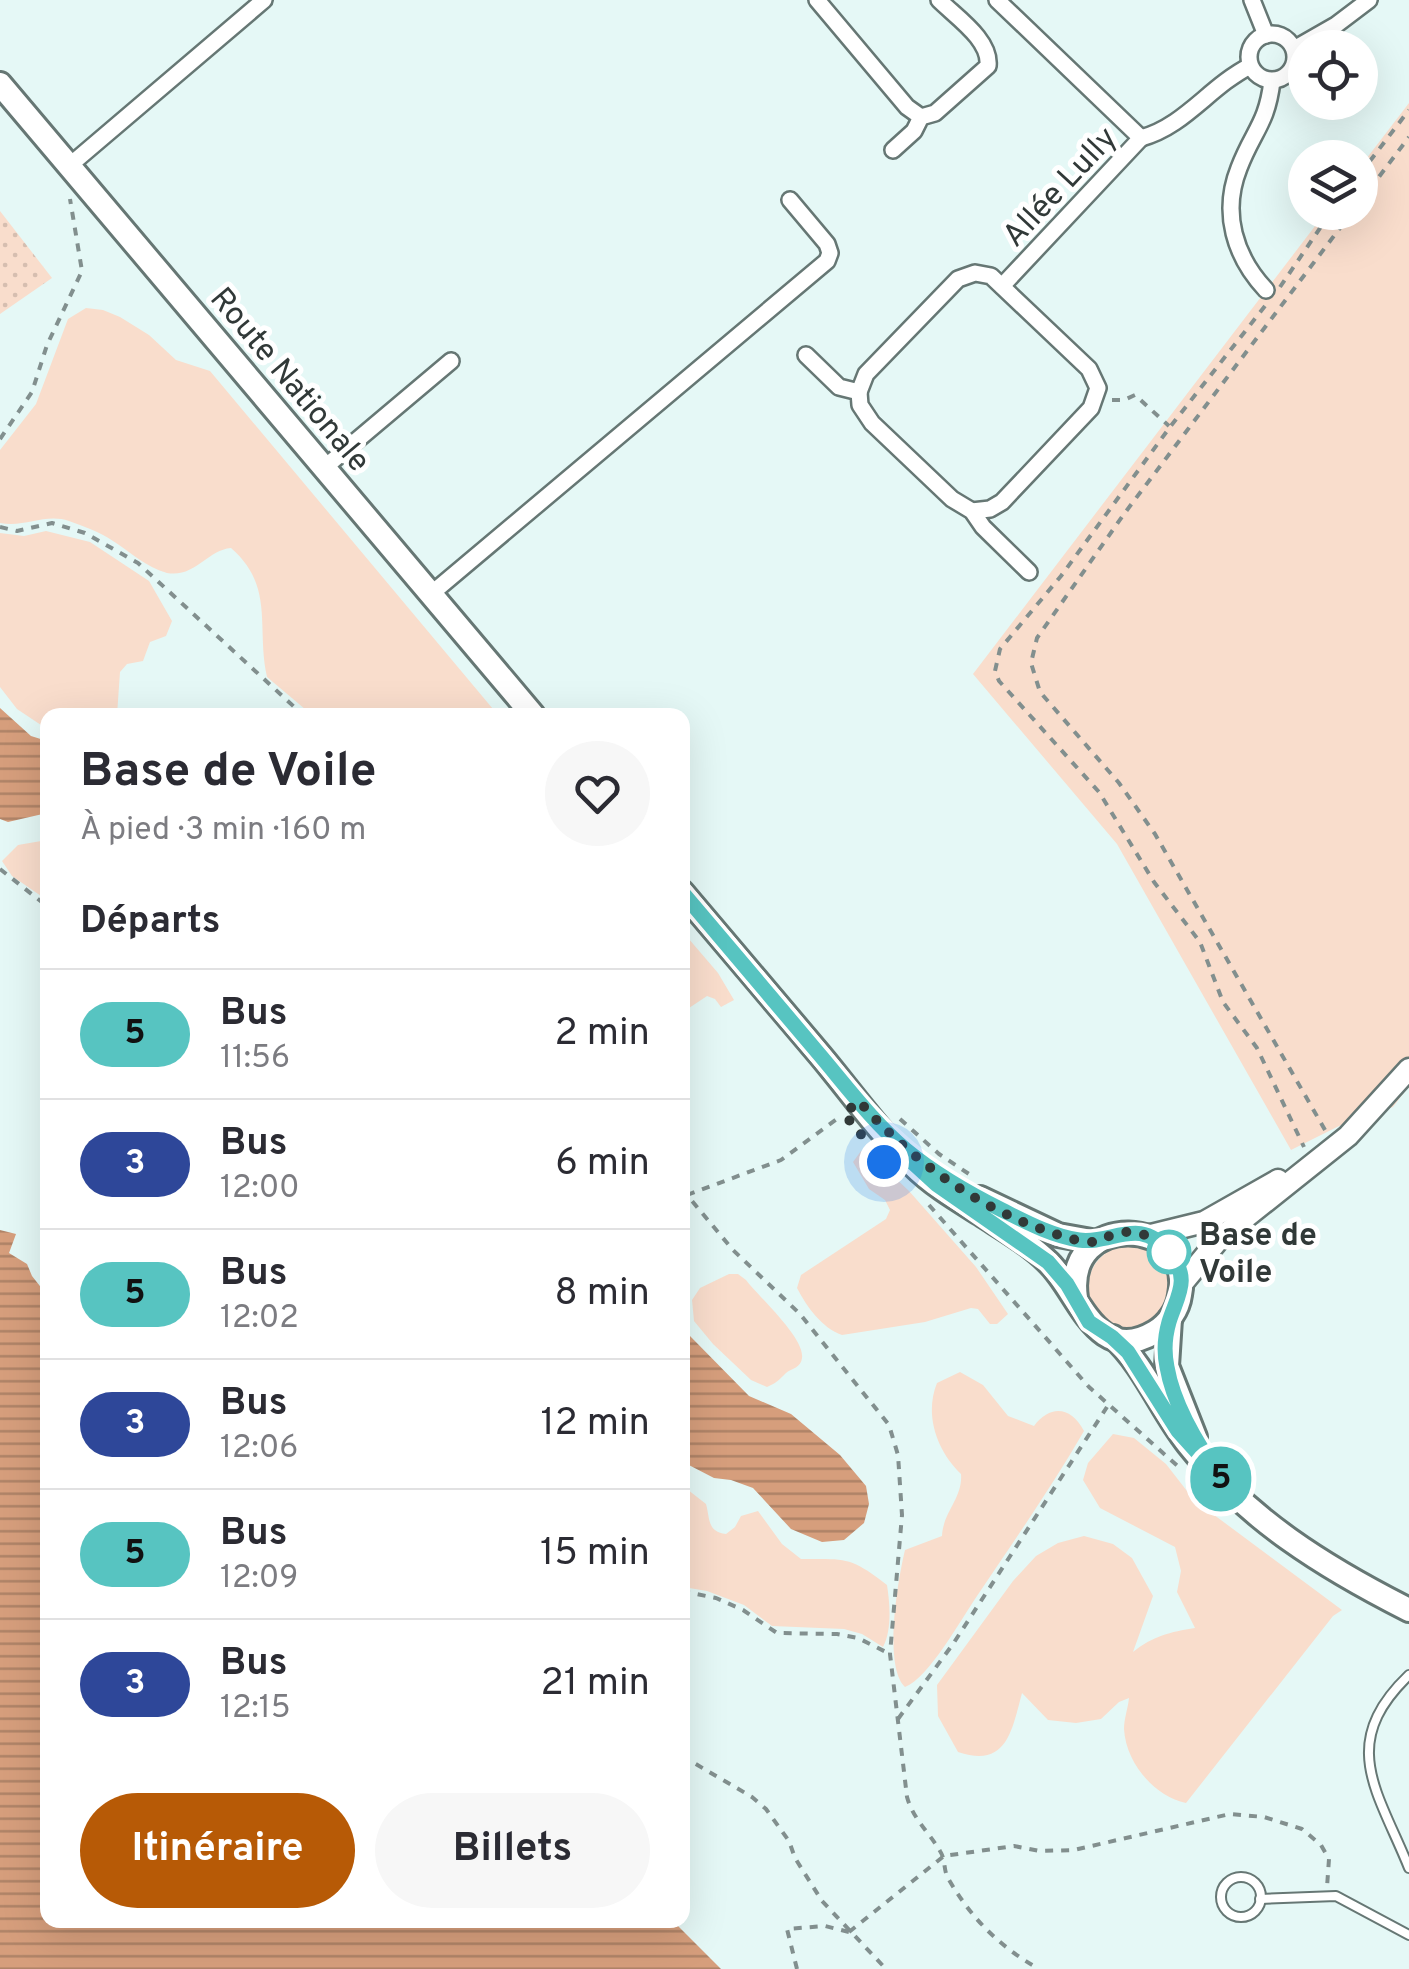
<!DOCTYPE html>
<html lang="fr">
<head>
<meta charset="utf-8">
<style>
  :root { --surface:#fff; --page:#f7f7f7; --text:#2b2b33; --muted:#7c7c81; --line:#e1e1e2; --accent:#b75a06 }
  body { margin:0; font-family:Overpass,sans-serif; background:var(--page); color:var(--text); height:100vh; display:flex; flex-direction:column; font-size:38px; white-space:nowrap }
  * { box-sizing:border-box; margin:0 }
  p { font-size:32px; color:var(--muted) }
  .icon { flex:none; width:55px; height:55px; fill:none; stroke:currentColor; stroke-width:2; stroke-linecap:round; stroke-linejoin:round }
  .map { position:relative; flex:1; overflow:hidden }
  .drawer { position:absolute; left:40px; top:708px; width:650px; height:1220px; display:flex; flex-direction:column; background:var(--surface); border-radius:20px; box-shadow:0 10px 40px #0002 }
  .drawer>* { flex:none }
  .badge { padding:0 20px; border-radius:32px; font-size:35px; line-height:65px }
  .fabs { position:absolute; left:1288px; top:30px; display:grid; gap:20px }
  .fabs a { display:grid; place-items:center; width:90px; height:90px; border-radius:50%; background:var(--surface); box-shadow:0 10px 40px #0002; font-size:50px }
  .you { position:absolute; width:50px; height:50px; margin:-25px; border:8px solid #fff; border-radius:50%; background:#1a73e8; box-shadow:0 0 0 15px #1a73e833 }
  .map>.badge { position:absolute; translate:-50% -50%; box-shadow:0 0 0 5px #fff }
  h2 { padding:0 40px; font-size:38px; line-height:90px }
  .round { display:grid; place-items:center; flex:none; width:105px; height:105px; border-radius:52px; background:var(--page) }
  .headline { display:flex; align-items:center; justify-content:space-between; height:170px; padding:0 40px }
  h1 { font-size:48px; font-weight:700; line-height:75px }
  .cta { display:flex; gap:20px; margin-top:auto; padding:20px 40px }
  .cta a { flex:1; height:115px; border-radius:60px; background:var(--accent); color:#fff; font-size:40px; font-weight:700; line-height:115px; text-align:center }
  .cta a+a { background:var(--page); color:var(--text) }
  ul { padding:0; list-style:none }
  li { display:flex; align-items:center; gap:30px; height:130px; padding:0 40px; border-top:2px solid var(--line) }
  li div { flex:1 }
  li b { display:block; font-size:38px }
  li em { font-style:normal }
  li .badge { min-width:110px; font-weight:700; text-align:center }
  .map>svg:first-child { display:block }
</style>
</head>
<body>
<div class="map">
<svg width="1409" height="1969" viewBox="0 0 1409 1969">
  <defs>
    <pattern id="park-dots" width="8" height="8" patternUnits="userSpaceOnUse" patternTransform="scale(2.5)"><rect width="8" height="8" fill="#f9ddcc"/><path d="M2 2h.1M6 6h.1" fill="none" stroke="#d6beb0" stroke-width="1.8" stroke-linecap="round"/></pattern>
    <pattern id="water-rules" width="6" height="5" patternUnits="userSpaceOnUse" patternTransform="scale(2.5)"><rect width="6" height="5" fill="#d69e7c"/><path d="M0 2.5h6" fill="none" stroke="#ae8267"/></pattern>
  </defs>
  <rect width="100%" height="100%" fill="#e5f8f6"/>
  <!-- grass -->
  <g fill="#f9ddcc">
    <path d="M1409,103v983l-16,21 -54,19 -48,24 -174,-306 -144,-170 352,-461 35,-1v-45z"/>
    <path d="M86,308l17,2 17,7 29,18 27,25 34,11 288,344h-186l-45,-38c-11,-49 8,-91 -36,-129 -24,2 -36,30 -64,25 -20,-5 -38,-22 -54,-32 -13,-9 -30,-15 -44,-20 -24,-8 -44,7 -69,2v-73l36,-46 32,-85z"/>
    <path d="M46,531l44,11 59,39 23,40 -6,15 -16,6 -7,19 -16,3 -7,8 -3,43h-69l-1,14 -30,-20 -17,-22v-154l24,3z"/>
    <path d="M47,840h1l-1,60 -35,-24 -10,-15 16,-16z"/>
    <path d="M682,931l36,42 16,27 -13,7 -6,-8 -8,-3 -24,16z"/>
    <path d="M866,1150l43,41 67,76 32,47 -11,10h-7l-12,-15 -7,-1 -46,14 -83,13c-20,-7 -35,-28 -45,-47l4,-13 85,-56 4,-9 -5,-10 -16,-11 -16,-27 8,-11z"/>
    <circle cx="1129" cy="1287" r="41"/>
    <path d="M729,1274h9l8,6c13,17 59,58 56,78 -1,10 -10,10 -16,15 -8,8 -10,10 -19,14l-16,-7 -38,-36 -19,-23 -2,-21 8,-12z"/>
    <path d="M960,1372l23,13 25,31 26,10c17,-22 37,-19 50,5 -33,57 -70,110 -107,165 -16,23 -48,82 -72,91 -22,-21 -7,-108 0,-137l37,-14c1,-24 21,-38 19,-62 -24,-23 -37,-59 -24,-91z"/>
    <path d="M1113,1434l21,4 32,26 28,36 148,110 -9,6 -147,187c-32,-7 -60,-40 -62,-74 0,-10 4,-21 5,-31l-10,4 -18,17 -25,4 -28,-3 -26,-27c-10,37 -15,76 -64,59l-20,-36 -1,-31 76,-104 23,-25 22,-13 26,-7 29,8 19,14 21,38 -20,56c20,-16 37,-20 62,-24l-18,-36 4,-21 -6,-24 -75,-39 -17,-28 5,-17z"/>
    <path d="M683,1486l23,18c4,14 1,28 20,30l9,-7 6,-11 17,-5 24,33 19,15c45,0 49,-3 86,26 3,19 5,45 -4,62l-21,-13 -18,-5 -72,-3 -28,-21 -37,-14 -24,-4z"/>
  </g>
  <!-- park -->
  <path fill="url(#park-dots)" d="M0,211l52,67 -52,36z"/>
  <!-- water -->
  <g fill="url(#water-rules)">
    <path d="M0,708l31,28 16,5v72l-39,9 -8,-3z"/>
    <path d="M0,1230l16,4 -7,19 18,11 5,12 15,19 1,625h624l49,49h-721z"/>
    <path d="M683,1333l7,3 59,60 42,18 49,41 26,31 3,18 -5,19 -20,17 -22,2 -31,-13 -38,-41 -22,-8 -17,-2 -31,-16z"/>
  </g>
  <g fill="none" stroke-linecap="round" stroke-linejoin="round">
    <!-- lane casing -->
    <g stroke="#667774" stroke-width="12">
      <g id="lane">
        <path d="M1409,1675c-72,69 -31,116 0,193"/>
        <circle cx="1241" cy="1897" r="20"/>
        <path d="M1260,1899l76,-3 73,39"/>
      </g>
    </g>
    <!-- street casing -->
    <g stroke="#667774" stroke-width="20">
      <g id="street">
        <path d="M817,0l90,107 14,10"/>
        <path d="M997,0l144,138"/>
        <path d="M1252,0l14,35"/>
        <circle cx="1272" cy="57" r="23"/>
        <path d="M1294,49l42,-24 33,-25"/>
        <path d="M1141,138c44,-12 68,-51 109,-72"/>
        <path d="M893,150l21,-19 7,-14 14,-4 53,-47c3,-26 -32,-49 -49,-66"/>
        <path d="M69,166l195,-166"/>
        <path d="M1002,286l139,-148"/>
        <path d="M1266,290c-31,-33 -45,-77 -27,-122 14,-37 28,-44 33,-87"/>
        <path d="M806,355l33,32 20,5 1,13 12,18 80,76 20,12 11,16 46,45"/>
        <path d="M859,392l7,-18 92,-95 17,-6 16,3 98,93 9,19 -7,20 -89,94 -12,7 -18,2"/>
        <path d="M324,468l127,-107"/>
        <path d="M431,594l396,-333 3,-8 -3,-9 -37,-44"/>
      </g>
    </g>
    <!-- secondary casing -->
    <g stroke="#667774" stroke-width="25">
      <g id="secondary">
        <path d="M1147,1236l57,-14 74,-42"/>
        <path d="M1181,1285l39,-47 128,-102 61,-67"/>
      </g>
    </g>
    <!-- primary casing -->
    <g stroke="#667774" stroke-width="28">
      <g id="primary">
        <path d="M0,84l533,631"/>
        <path d="M682,892c46,54 92,109 138,163 30,36 59,77 93,110 20,20 44,34 68,49 23,15 48,29 68,49 30,29 47,104 106,69 13,-8 23,-22 25,-37 15,-79 -117,-86 -104,3"/>
        <path d="M980,1198l78,37 39,7"/>
        <path d="M1170,1319l-3,47 28,71"/>
        <path d="M1113,1337c32,29 48,73 75,107 58,75 138,124 221,166"/>
      </g>
    </g>
    <!-- path -->
    <g stroke="#828f8e" stroke-width="4" stroke-dasharray="8 8" stroke-linecap="butt">
      <path d="M1360,174l49,-64"/>
      <path d="M1360,202l49,-65"/>
      <path d="M1280,287l51,-75"/>
      <path d="M1265,306l-95,121 -109,149 -61,73 -5,22 4,10 100,111 55,90 46,60 23,60 34,46 47,99"/>
      <path d="M1112,400h12l11,-5 34,31"/>
      <path d="M0,439l32,-47 15,-47 35,-74 -12,-72"/>
      <path d="M0,527l17,4 35,-8 33,10 53,30 165,152"/>
      <path d="M0,869l48,38"/>
      <path d="M900,1119l39,35 36,24"/>
      <path d="M1325,1130l-170,-296 -36,-51 -79,-91 -9,-29 6,-25 87,-124 228,-302"/>
      <path d="M682,1189l51,61 67,64 89,111 9,30 4,60 -12,139 17,143c6,22 22,35 33,54 6,9 3,20 9,29 23,39 51,67 90,89"/>
      <path d="M687,1195l94,-35 60,-44"/>
      <path d="M929,1205l160,182 92,82"/>
      <path d="M682,1591l34,7 27,12 34,23 60,1 21,4 30,15"/>
      <path d="M898,1719l55,-75 154,-237"/>
      <path d="M682,1756l70,41 14,12 23,32 6,17 27,43 64,68"/>
      <path d="M849,1932l95,-76 70,-10 26,5 34,-1 156,-36 34,3 38,12 19,16 8,14 -2,28"/>
      <path d="M797,1969l-10,-40 38,-3 24,6"/>
    </g>
    <!-- lane -->
    <use href="#lane" stroke="#fff" stroke-width="8"/>
    <!-- street -->
    <use href="#street" stroke="#fff" stroke-width="15"/>
    <!-- secondary -->
    <use href="#secondary" stroke="#fff" stroke-width="20"/>
    <!-- primary -->
    <use href="#primary" stroke="#fff" stroke-width="22"/>
  </g>
  <g fill="none" stroke-linecap="round" stroke-linejoin="round">
    <!-- line casing -->
    <g stroke="#fff" stroke-width="22">
      <path id="line" d="M682,892c46,54 92,108 137,162 28,33 54,68 87,96 29,24 62,43 96,60 24,12 50,26 77,30 33,5 60,-25 90,12 23,27 8,44 0,70 -4,14 -5,31 -2,45 7,41 33,82 57,115l-46,-51 -50,-79 -16,-15 -23,-15 -22,-38 -19,-22 -112,-78 -36,-33"/>
    </g>
    <!-- line -->
    <use href="#line" stroke="#57c4c1" stroke-width="15"/>
    <!-- walk -->
    <path stroke="#313938" stroke-width="10" stroke-dasharray="0 18" d="M884,1162l-40,-48 15,-13c53,61 124,111 203,135 9,3 20,6 30,6 8,0 14,-5 22,-8 21,-6 41,2 55,18"/>
  </g>
  <!-- markers -->
  <circle fill="#fff" stroke="#57c4c1" stroke-width="5" cx="1169" cy="1252" r="20"/>
  <g text-anchor="middle" stroke-width="10" stroke-linejoin="round" paint-order="stroke">
    <!-- street labels -->
    <g font-size="32" fill="#313938" stroke="#fff">
      <text transform="translate(1059 186) rotate(-47)" y="11">Allée Lully</text>
      <text transform="translate(291 379) rotate(50)" y="11">Route Nationale</text>
    </g>
    <!-- stop labels -->
    <g font-size="32" font-weight="bold" fill="#313938" stroke="#fff" text-anchor="start">
      <text x="1199" y="1245">Base de<tspan x="1199" dy="37">Voile</tspan></text>
    </g>
  </g>
</svg>
<div class="fabs">
<a><svg class="icon" aria-label="locate" viewBox="0 0 24 24"><circle cx="12" cy="12" r="6"/><path d="M12 2v4M12 18v4M2 12h4M18 12h4"/></svg></a>
<a><svg class="icon" aria-label="layers" viewBox="0 0 24 24"><path d="M12 4l9 5-9 5-9-5zM3 14l9 5 9-5"/></svg></a>
</div>
<div class="you" style="left:884px;top:1162px"></div>
<b class="badge" style="left:1221px;top:1479px;background:#57c4c1;color:#111">5</b>
<section class="drawer">
<div class="headline"><div><h1>Base de Voile</h1><p>À pied · 3 min · 160 m</p></div><a class="round"><svg class="icon" aria-label="heart" viewBox="0 0 24 24"><path d="M12 20l-8-8c-3-5 5-10 8-4 3-6 11-1 8 4z"/></svg></a></div>
<h2>Départs</h2>
<ul>
<li><span class="badge" style="background:#57c4c1;color:#111">5</span><div><b>Bus</b><p>11:56</p></div><em>2 min</em></li>
<li><span class="badge" style="background:#2e4799;color:#fff">3</span><div><b>Bus</b><p>12:00</p></div><em>6 min</em></li>
<li><span class="badge" style="background:#57c4c1;color:#111">5</span><div><b>Bus</b><p>12:02</p></div><em>8 min</em></li>
<li><span class="badge" style="background:#2e4799;color:#fff">3</span><div><b>Bus</b><p>12:06</p></div><em>12 min</em></li>
<li><span class="badge" style="background:#57c4c1;color:#111">5</span><div><b>Bus</b><p>12:09</p></div><em>15 min</em></li>
<li><span class="badge" style="background:#2e4799;color:#fff">3</span><div><b>Bus</b><p>12:15</p></div><em>21 min</em></li>
</ul>
<div class="cta"><a>Itinéraire</a><a>Billets</a></div>
</section>
</div>
</body>
</html>
